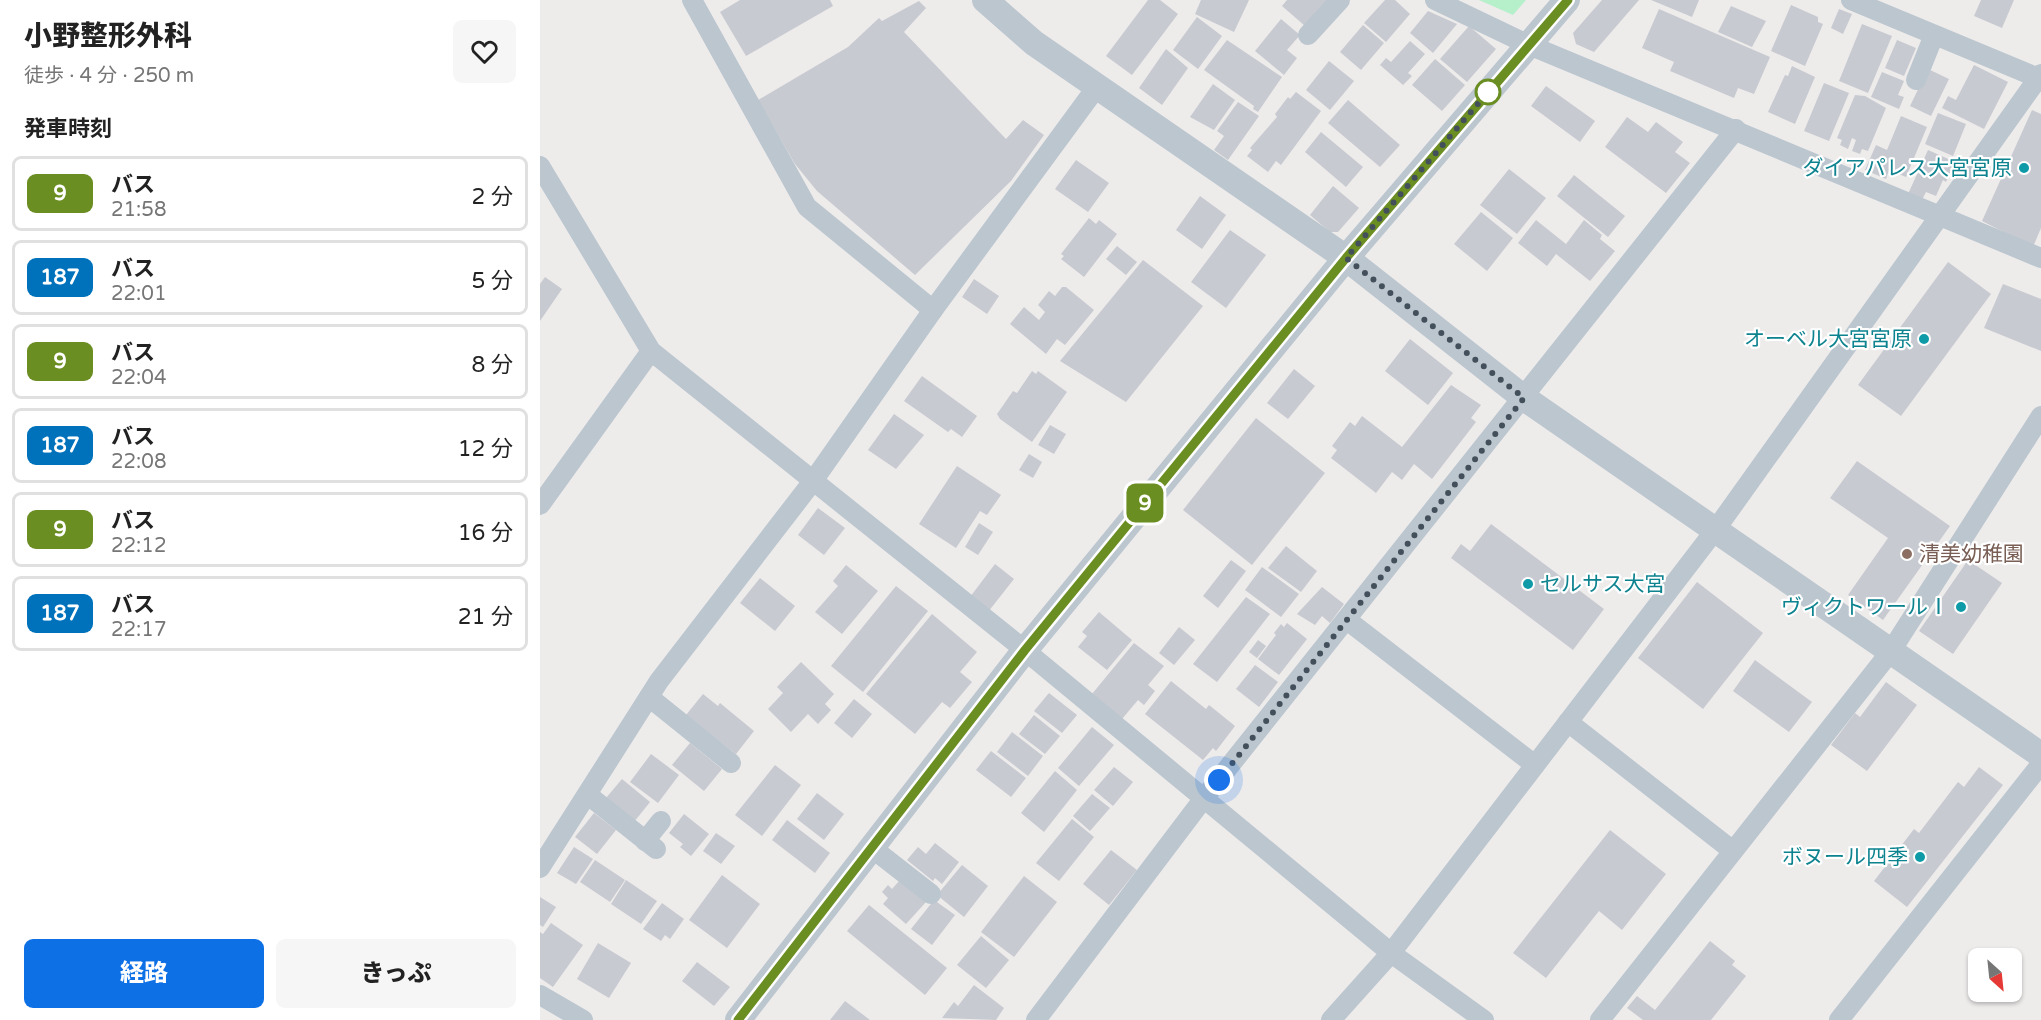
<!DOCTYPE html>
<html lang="ja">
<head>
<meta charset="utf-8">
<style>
  :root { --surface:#fff; --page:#f6f6f6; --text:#222; --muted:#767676; --line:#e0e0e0; --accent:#0e70e5 }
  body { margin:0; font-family:"Varela Round","Noto Sans JP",sans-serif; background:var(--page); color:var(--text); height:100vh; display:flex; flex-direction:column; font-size:22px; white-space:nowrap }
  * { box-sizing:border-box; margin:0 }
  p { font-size:20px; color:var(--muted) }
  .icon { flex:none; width:33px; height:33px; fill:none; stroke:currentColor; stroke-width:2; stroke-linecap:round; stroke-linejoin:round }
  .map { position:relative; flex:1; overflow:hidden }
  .panel { display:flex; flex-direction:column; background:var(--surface); width:540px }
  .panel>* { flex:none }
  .badge { padding:0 12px; border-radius:9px; font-size:21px; line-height:39px }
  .needle { width:39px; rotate:153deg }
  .fabs { position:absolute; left:1428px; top:948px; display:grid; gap:12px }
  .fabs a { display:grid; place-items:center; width:54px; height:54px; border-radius:9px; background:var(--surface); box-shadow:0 2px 4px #0004; font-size:30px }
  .you { position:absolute; width:30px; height:30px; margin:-15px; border:4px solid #fff; border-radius:50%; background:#1a73e8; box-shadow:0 0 0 9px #1a73e833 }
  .map>.badge { position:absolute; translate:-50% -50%; box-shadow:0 0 0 3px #fff }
  h2 { padding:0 24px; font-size:22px; line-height:54px }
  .round { display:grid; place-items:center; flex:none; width:63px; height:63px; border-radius:9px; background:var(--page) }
  .summary { display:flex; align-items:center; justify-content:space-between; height:102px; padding:0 24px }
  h1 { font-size:28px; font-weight:800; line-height:45px }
  .button { display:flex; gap:12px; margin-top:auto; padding:12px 24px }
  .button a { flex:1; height:69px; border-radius:9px; background:var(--accent); color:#fff; font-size:24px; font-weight:800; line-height:69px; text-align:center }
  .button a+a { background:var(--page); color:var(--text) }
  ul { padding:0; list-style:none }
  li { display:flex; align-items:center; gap:18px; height:75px; margin:0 12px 9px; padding:0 12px; border:3px solid var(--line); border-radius:9px }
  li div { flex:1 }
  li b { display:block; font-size:22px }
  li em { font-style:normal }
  li .badge { min-width:66px; font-weight:700; text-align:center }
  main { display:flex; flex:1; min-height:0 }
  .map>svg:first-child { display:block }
</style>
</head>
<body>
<main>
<section class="panel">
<div class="summary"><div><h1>小野整形外科</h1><p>徒歩 · 4 分 · 250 m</p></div><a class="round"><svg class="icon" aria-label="heart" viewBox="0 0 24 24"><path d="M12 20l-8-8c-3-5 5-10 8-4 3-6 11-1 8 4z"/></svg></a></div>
<h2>発車時刻</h2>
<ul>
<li><span class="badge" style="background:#6b8e23;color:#fff">9</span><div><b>バス</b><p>21:58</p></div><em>2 分</em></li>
<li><span class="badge" style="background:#0072bc;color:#fff">187</span><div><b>バス</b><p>22:01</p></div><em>5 分</em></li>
<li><span class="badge" style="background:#6b8e23;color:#fff">9</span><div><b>バス</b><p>22:04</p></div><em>8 分</em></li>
<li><span class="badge" style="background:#0072bc;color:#fff">187</span><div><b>バス</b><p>22:08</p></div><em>12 分</em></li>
<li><span class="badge" style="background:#6b8e23;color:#fff">9</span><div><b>バス</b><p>22:12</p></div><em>16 分</em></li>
<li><span class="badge" style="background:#0072bc;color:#fff">187</span><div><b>バス</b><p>22:17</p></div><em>21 分</em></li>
</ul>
<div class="button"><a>経路</a><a>きっぷ</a></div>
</section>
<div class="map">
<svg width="1501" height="1020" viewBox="0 0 1501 1020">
  <rect width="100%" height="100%" fill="#eeebeb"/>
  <!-- green -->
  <path fill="#b5f0cb" d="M939,0h47l-13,15z"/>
  <!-- building -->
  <g fill="#c8cad1">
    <path d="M200,0h90l3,6 -87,50 -26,-44z"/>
    <path d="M608,0h12l18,14 -46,61 -26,-19z"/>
    <path d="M661,0h48l-15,32 -39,-18z"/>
    <path d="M747,0h41l-23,26 -23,-20z"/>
    <path d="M845,0h10l15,14 -24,28 -22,-19z"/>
    <path d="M1062,0h37l-45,52 -18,-8 -3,-11z"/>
    <path d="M1111,0h48l-7,17z"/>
    <path d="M1441,0h33l-12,28 -28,-12z"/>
    <path d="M379,1l7,7 -22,24 102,107 17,-19 21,15 -33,46 -96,94 -98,-84 -22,-27 -37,-64 90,-53 31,-29 3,3z"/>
    <path d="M1251,5l27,12v5l5,2 -18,42 -34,-15z"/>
    <path d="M1191,6l35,15 -14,26 -34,-15z"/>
    <path d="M1119,9l111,48 -16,37 -16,-6 -4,10 -64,-27 4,-9 -32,-14z"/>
    <path d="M1299,9l13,5 -9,20 -12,-6z"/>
    <path d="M888,11l29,13 -24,29 -23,-20z"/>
    <path d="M657,17l25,19 -24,33 -25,-19z"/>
    <path d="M741,19l19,16 -13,15 10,8 -13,17 -29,-24z"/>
    <path d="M1322,24l30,12 -24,57 -29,-12z"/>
    <path d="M823,25l21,18 -23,27 -21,-18z"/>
    <path d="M929,26l27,23 -29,33 -27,-23z"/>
    <path d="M687,40l55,37 -24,35 -5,-3 1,-3 -50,-36z"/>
    <path d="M1357,40l19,8 -12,28 -19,-8z"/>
    <path d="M870,41l15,13 -17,19 4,3 -9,9 -23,-20 6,-7 5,4z"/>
    <path d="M626,49l22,19 -26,37 -23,-17z"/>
    <path d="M895,59l30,26 -23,26 -30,-26z"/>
    <path d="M789,61l25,20 -24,29 -24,-20z"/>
    <path d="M1434,65l34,17 -24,47 -42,-21 6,-12 8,4z"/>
    <path d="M1252,66l23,11 -20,47 -27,-12 17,-37 3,1z"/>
    <path d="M1388,69l21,10 -18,37 -21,-10z"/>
    <path d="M1342,72l22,9 -6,14 6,2 -5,12 -28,-12z"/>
    <path d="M1284,83l25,10 -20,48 -25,-10z"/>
    <path d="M673,84l22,16 -21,30 -24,-13z"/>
    <path d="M1006,86l49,35 -15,21 -49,-36z"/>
    <path d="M756,92l25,19 -40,54 -5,-4 -8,11 -21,-16 5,-6 -2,-2 27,-31 -2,-3 13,-17 2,2z"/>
    <path d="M1315,95l10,1 21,12 -18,43 -6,-2 -2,5 -8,-3 4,-11 -4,-2 -4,11 -8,-4 2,-5 -5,-2z"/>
    <path d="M808,100l52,45 -20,22 -52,-44z"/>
    <path d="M698,102l21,14 -31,44 -14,-10 10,-14 -7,-5z"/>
    <path d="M1492,110l9,4v114l-8,19 -51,-26z"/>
    <path d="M1398,113l28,11 -13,32 -28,-12z"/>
    <path d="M1361,116l26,11 -21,50 -17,-7 -3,9 -21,-9 11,-25 11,5z"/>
    <path d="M1087,117l21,15 8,-10 27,20 -8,10 15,11 -24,30 -61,-46z"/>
    <path d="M781,132l42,35 -17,20 -41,-35z"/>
    <path d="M1388,150l27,12 -9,20 -3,-2 -7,16 -10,-4 -4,8 -14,-6z"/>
    <path d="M536,160l33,23 -21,29 -33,-23z"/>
    <path d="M969,169l37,29 -29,36 -37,-29z"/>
    <path d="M1034,175l51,41 -17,21 -51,-41z"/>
    <path d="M793,186l26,22 -21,24h-8l-20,-17z"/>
    <path d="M660,196l26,19 -24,34 -26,-19z"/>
    <path d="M941,212l32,26 -26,33 -33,-27z"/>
    <path d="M549,218l7,6 3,-4 18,14 -33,43 -23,-18 3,-3 -3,-2z"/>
    <path d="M996,220l30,24 18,-24 18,15 -2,4 15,12 -25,30 -34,-27 -9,12 -29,-23z"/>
    <path d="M690,230l36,25 -40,53 -35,-26z"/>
    <path d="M577,246l20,16 -11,13 -20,-16z"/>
    <path d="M603,260l60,46 -77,96 -66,-41z"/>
    <path d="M1408,262l43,32 -90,122 -43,-31z"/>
    <path d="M5,277l17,12 -22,32v-37z"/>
    <path d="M434,279l25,17 -12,18 -25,-17z"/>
    <path d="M1463,284l38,15v52l-57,-23z"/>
    <path d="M522,287h4l28,23 -29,35 -8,-6 -11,15 -36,-30 14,-17 15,13 6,-8 -7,-7 11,-14 6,5z"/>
    <path d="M870,339l43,34 -25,32 -43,-34z"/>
    <path d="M754,369l21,17 -27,33 -21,-16z"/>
    <path d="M492,371l4,3 2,-3 29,21 -35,50 -32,-23 -3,-5 16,-23 4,2z"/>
    <path d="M382,376l55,40 -15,21 -11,-8 -3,3 -44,-31z"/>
    <path d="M911,385l30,20 -10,13 5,4 -44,57 -18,-15 -12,16 -10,-8 -16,21 -45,-35 6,-8 -5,-4 18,-24 5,4 7,-10 40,31z"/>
    <path d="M354,414l30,21 -28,34 -28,-19z"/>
    <path d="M716,418l69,55 -73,92 -69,-55z"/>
    <path d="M510,425l16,9 -12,20 -16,-9z"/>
    <path d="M489,454l13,8 -9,16 -14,-8z"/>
    <path d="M1317,461l93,65 -67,94 -35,-25 40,-57 -58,-40z"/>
    <path d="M417,466l44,29 -14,20 -7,-4 -24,37 -37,-24z"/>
    <path d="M278,508l27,20 -21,27 -26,-20z"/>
    <path d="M439,523l14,9 -15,23 -13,-8z"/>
    <path d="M951,524l113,85 -31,41 -122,-92 10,-14 9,7z"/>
    <path d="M746,546l31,25 -16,21 -33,-24z"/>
    <path d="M691,560l15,11 -28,37 -15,-12z"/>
    <path d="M1428,560l34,23 -49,71 -34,-23z"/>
    <path d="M455,564l19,15 -26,33 -18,-15z"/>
    <path d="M306,565l32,26 -36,43 -27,-22 23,-26 -5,-5z"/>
    <path d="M722,567l37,27 -18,23 -36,-27z"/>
    <path d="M220,578l35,28 -20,25 -35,-28z"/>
    <path d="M1157,582l66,51 -60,76 -65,-51z"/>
    <path d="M356,586l32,25 -65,81 -32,-26z"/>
    <path d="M782,587l22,17 -14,19 -8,-7 -7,9 -18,-11z"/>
    <path d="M706,597l24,17 -53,68 -24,-18z"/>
    <path d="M559,612l33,28 -25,30 -29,-23 9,-11 -5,-4z"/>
    <path d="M392,614l45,38 -17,20 12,10 -22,26 -8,-6 -27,32 -49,-40z"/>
    <path d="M747,623l20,16 -28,36 -21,-16 18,-24 -2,-2 7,-9 3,3z"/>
    <path d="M639,627l16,13 -21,25 -15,-12z"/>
    <path d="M718,640l8,6 -9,12 -8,-6z"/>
    <path d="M594,643l30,23 -16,19 7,6 -11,14 -6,-5 -16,19 -30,-25z"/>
    <path d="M1215,660l57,42 -23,30 -56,-41z"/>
    <path d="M261,662l33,32 -9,10 6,6 -13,14 -10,-10 -17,18 -23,-23 15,-16 -6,-6z"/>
    <path d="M715,665l23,17 -19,25 -23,-18z"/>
    <path d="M631,681l35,28 3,-4 26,21 -19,25 -3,-3 -10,12 -58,-46z"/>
    <path d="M1346,682l31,23 -50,66 -36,-26 24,-32 5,4z"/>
    <path d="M509,693l28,22 -15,18 -28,-22z"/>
    <path d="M163,694l15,12 2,-3 34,28 -18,23 -50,-39z"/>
    <path d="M314,699l18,15 -20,24 -18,-15z"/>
    <path d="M494,715l26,21 -15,18 -26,-20z"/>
    <path d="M552,727l22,18 -35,41 -21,-18z"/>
    <path d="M472,732l31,24 -15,20 -31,-24z"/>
    <path d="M150,743l32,26 -18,22 -32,-26z"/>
    <path d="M451,751l35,27 -15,19 -35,-27z"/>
    <path d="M111,754l28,21 -21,28 -28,-21z"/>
    <path d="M235,765l26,20 -39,51 -27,-21z"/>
    <path d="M574,767l19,15 -20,24 -19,-16z"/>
    <path d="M1439,767l24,18 -96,122 -33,-26 40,-52 5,4 39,-51 6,5z"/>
    <path d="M515,771l22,19 -33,42 -23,-19z"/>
    <path d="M82,779l28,23 -16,20 -28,-24z"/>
    <path d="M277,793l27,21 -20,26 -27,-21z"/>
    <path d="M552,794l18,14 -20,23 -17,-15z"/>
    <path d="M54,813l22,17 -19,24 -22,-17z"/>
    <path d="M144,814l25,20 -18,22 -11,-9 3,-3 -14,-11z"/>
    <path d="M532,819l22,18 -35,44 -23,-18z"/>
    <path d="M247,820l43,33 -15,20 -43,-33z"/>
    <path d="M1070,830l56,44 -44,56 -23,-19 -53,67 -33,-25z"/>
    <path d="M176,833l19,13 -14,18 -18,-13z"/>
    <path d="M395,843l24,19 -17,22 -7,-6 -2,3 -26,-21 11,-13 8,7z"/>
    <path d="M34,847l19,12 -17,25 -19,-11z"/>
    <path d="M571,850l26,20 -28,35 -26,-21z"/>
    <path d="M55,860l30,20 -15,22 -30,-20z"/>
    <path d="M422,865l26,21 -24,31 -27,-22z"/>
    <path d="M182,875l38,29 -33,44 -38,-28z"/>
    <path d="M484,876l33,26 -43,55 -33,-25z"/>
    <path d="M86,880l31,21 -16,23 -30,-20z"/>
    <path d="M360,880l26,22 -20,22 -23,-20 5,-6 -6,-6 6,-7 4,4z"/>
    <path d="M0,897l16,10 -13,20 -3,-2z"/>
    <path d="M394,900l21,15 -23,30 -21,-16z"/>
    <path d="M122,903l22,16 -14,20 -5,-4 -4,6 -18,-12z"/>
    <path d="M329,905l78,63 -22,27 -78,-64z"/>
    <path d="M11,923l32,22 -30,42 -13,-9v-46l3,2z"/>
    <path d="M441,936l28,24 -23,28 -29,-23z"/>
    <path d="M1170,941l25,20 -3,4 14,11 -35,44h-68l-16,-12 10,-12 18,14z"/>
    <path d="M58,943l33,20 -22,35 -32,-19z"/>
    <path d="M157,962l33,25 -16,19 -32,-25z"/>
    <path d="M434,985l30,23 -8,12 -54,-2 12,-16 4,4z"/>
    <path d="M305,1001l25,19h-40z"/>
  </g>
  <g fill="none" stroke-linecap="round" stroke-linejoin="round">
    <!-- minor -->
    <g stroke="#bbc6cf" stroke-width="20">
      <path d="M152,0l115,207 126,103"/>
      <path d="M895,0l94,45 512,213"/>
      <path d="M1311,0l190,79"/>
      <path d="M768,35l32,-35"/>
      <path d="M1376,80l18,-45"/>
      <path d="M0,166l111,185 365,292 375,310 93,67"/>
      <path d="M0,505l111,-154"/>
      <path d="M807,620l188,145"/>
      <path d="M109,697l82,66"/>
      <path d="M1028,722l165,129"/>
      <path d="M48,795l68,54"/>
      <path d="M105,841l16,-20"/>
      <path d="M332,848l59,46"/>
      <path d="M0,868l119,-187 154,-200 120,-171 163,-222"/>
      <path d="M0,995l43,25"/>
      <path d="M496,1020l168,-222 532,-669"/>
      <path d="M791,1020l60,-67 325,-424 325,-455"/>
      <path d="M1060,1020l291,-369 150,-235"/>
      <path d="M1299,1020l202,-256"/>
    </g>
    <!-- tertiary -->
    <g stroke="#bbc6cf" stroke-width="26">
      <path d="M445,0l49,43 312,215 178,140 517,357"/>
      <path d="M198,1020l287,-370 321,-392 221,-258"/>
    </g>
  </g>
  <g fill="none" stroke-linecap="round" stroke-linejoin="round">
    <!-- line casing -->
    <g stroke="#fff" stroke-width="14">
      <path id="line" d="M198,1020l287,-370 321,-392 222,-258"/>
    </g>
    <!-- line -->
    <use href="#line" stroke="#6b8e23" stroke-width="9"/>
    <!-- walk -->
    <path stroke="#434f5a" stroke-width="6" stroke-dasharray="0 10.8" d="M679,780l305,-382 -178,-140 142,-166"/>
  </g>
  <!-- markers -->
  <circle fill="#fff" stroke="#6b8e23" stroke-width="3" cx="948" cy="92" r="12"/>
  <g fill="#0f9aa8" stroke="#fff" stroke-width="2">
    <circle cx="1484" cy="168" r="6"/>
    <circle cx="1384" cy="339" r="6"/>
    <circle cx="988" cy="584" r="6"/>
    <circle cx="1421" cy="607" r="6"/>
    <circle cx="1380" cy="857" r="6"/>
  </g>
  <circle fill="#8d6e63" stroke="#fff" stroke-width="2" cx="1367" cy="554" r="6"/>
  <g text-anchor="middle" stroke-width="4.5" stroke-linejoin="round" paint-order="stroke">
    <!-- culture labels -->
    <g font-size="21" fill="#0d838f" stroke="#fff" text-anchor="end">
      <text x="1472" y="175">ダイアパレス大宮宮原</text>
      <text x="1372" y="346">オーベル大宮宮原</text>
      <text x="1000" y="591" text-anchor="start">セルサス大宮</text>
      <text x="1409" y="614">ヴィクトワールⅠ</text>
      <text x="1368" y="864">ボヌール四季</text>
    </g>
    <!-- education labels -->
    <g font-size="21" fill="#785e54" stroke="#fff" text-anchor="start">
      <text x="1379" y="561">清美幼稚園</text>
    </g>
  </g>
</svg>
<div class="fabs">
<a><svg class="needle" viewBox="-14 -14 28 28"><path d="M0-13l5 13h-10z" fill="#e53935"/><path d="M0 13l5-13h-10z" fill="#767676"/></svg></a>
</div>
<div class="you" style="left:679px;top:780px"></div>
<b class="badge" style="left:605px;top:503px;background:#6b8e23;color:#fff">9</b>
</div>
</main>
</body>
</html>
